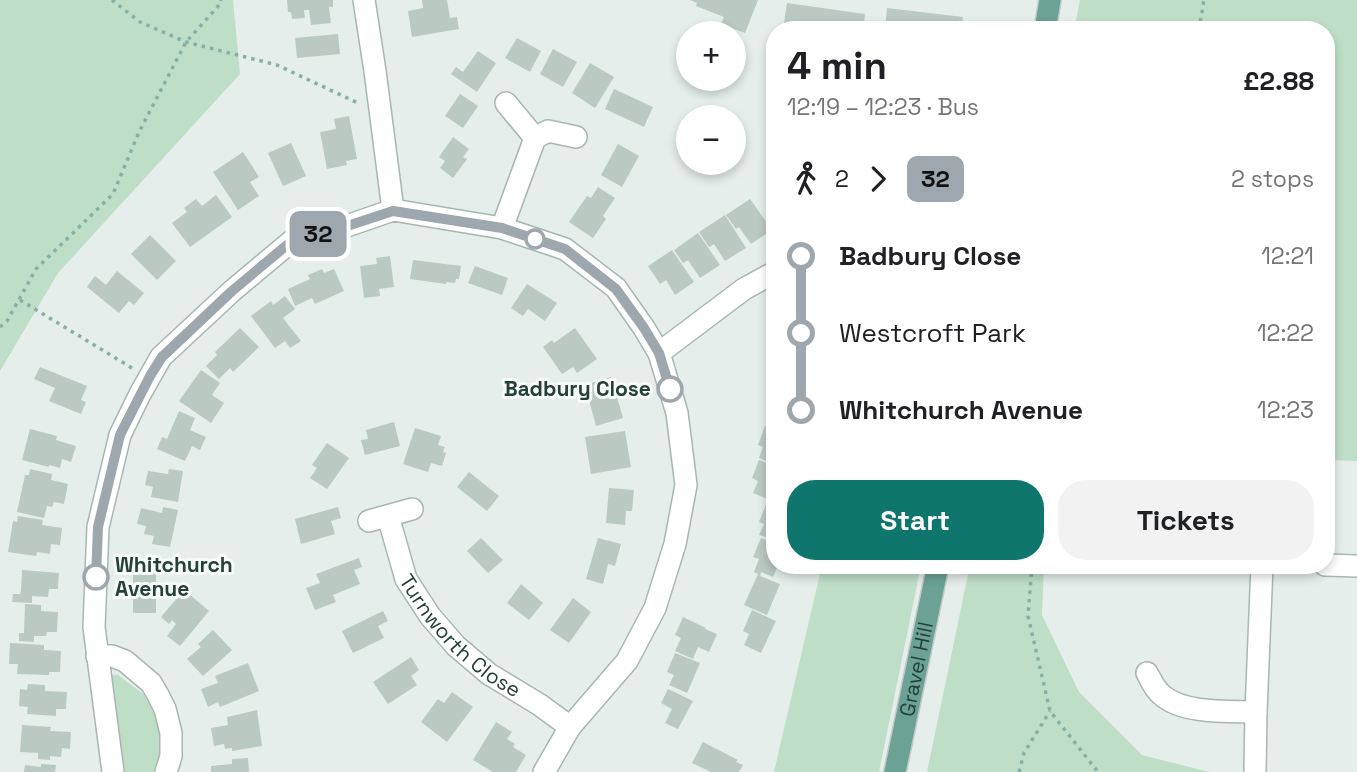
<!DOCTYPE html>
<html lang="en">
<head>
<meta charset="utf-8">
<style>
  :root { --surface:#fff; --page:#f2f2f2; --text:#202124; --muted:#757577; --accent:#0f766e }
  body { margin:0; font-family:"Space Grotesk",sans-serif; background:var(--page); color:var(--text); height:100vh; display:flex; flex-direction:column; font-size:26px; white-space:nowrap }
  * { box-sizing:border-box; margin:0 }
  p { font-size:23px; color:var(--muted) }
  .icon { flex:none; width:38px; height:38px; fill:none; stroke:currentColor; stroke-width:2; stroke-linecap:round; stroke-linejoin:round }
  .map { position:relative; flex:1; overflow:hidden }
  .details { position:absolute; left:766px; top:21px; width:569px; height:553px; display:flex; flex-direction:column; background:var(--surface); border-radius:28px; box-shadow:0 4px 10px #0003 }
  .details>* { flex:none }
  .badge { padding:0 14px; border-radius:10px; font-size:24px; line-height:46px }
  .buttons { position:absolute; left:676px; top:21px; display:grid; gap:14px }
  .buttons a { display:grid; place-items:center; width:70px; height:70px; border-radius:50%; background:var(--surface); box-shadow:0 4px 10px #0003; font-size:35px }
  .map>.badge { position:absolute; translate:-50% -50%; box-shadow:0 0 0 4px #fff }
  .legs { display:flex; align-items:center; gap:10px; height:77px; padding:0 21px; font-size:23px }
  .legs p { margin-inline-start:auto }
  .summary { display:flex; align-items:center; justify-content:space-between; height:119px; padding:0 21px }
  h1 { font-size:38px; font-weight:600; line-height:52px }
  .button { display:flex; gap:14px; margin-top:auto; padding:14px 21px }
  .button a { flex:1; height:80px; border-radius:28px; background:var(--accent); color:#fff; font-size:28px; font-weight:600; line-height:80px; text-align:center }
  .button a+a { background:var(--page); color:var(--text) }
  ul { padding:0 21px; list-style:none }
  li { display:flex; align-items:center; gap:24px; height:77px; font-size:26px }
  li i { display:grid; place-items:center; width:10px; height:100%; margin:0 9px; background:currentColor }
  li i::after { content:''; width:18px; height:18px; margin:-9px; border:5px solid; border-radius:50%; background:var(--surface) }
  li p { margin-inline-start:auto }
  li:first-child i { background:linear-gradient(#0000 50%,currentColor 0) }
  li:last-child i { background:linear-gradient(currentColor 50%,#0000 0) }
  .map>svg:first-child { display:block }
</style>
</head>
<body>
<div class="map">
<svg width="1357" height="772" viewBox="0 0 1357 772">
  <rect width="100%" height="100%" fill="#e5eeea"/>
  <!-- green -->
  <g fill="#bfdec8">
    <path d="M0,0h233l7,74 -182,199 -58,98z"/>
    <path d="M1080,0h277v461l-30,-1 -1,-430h-252z"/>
    <path d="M822,565h99l-42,207h-105z"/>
    <path d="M970,565h74l-2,50 37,77 63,63 67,17h-282z"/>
    <path d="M113,675h5l25,19 12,18 6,23 1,22 -6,15h-34l-12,-94z"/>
  </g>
  <!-- building -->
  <g fill="#bbc9c3">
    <path d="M287,0h46v7h-4l2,16 -20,2 -2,-15h-5l1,8 -13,1 -1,-7h-3z"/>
    <path d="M422,0h25l3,18 7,-1 2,12 -47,8 -4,-26 15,-3z"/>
    <path d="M690,0h68l-13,33 -24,-9 3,-7 -28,-11 1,-3z"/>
    <path d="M787,3l78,11 -2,16h-80z"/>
    <path d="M887,8l76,9 -2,13h-76z"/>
    <path d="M338,34l2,20 -43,4 -2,-20z"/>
    <path d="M517,38l24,13 -11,21 -25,-14z"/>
    <path d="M553,49l24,13 -14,25 -23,-13z"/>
    <path d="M478,51l18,12 -19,29 -26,-18 5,-7 7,5z"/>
    <path d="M590,63l24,14 -19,31 -23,-15z"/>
    <path d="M614,89l39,18 -9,20 -39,-18z"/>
    <path d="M460,94l18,12 -15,22 -18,-12z"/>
    <path d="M349,116l8,43 -11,2 1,4 -20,4 -7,-37 16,-3 -2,-10z"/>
    <path d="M453,137l16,12 -6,8 4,2 -14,19 -13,-10 5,-7 -6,-4z"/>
    <path d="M291,143l15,33 -23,10 -15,-33z"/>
    <path d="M618,144l21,12 -17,31 -21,-12z"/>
    <path d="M243,152l16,25 -9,5 9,14 -21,14 -25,-38z"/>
    <path d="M598,187l17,11 -12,18 3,3 -13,19 -24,-16 18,-26 4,2z"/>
    <path d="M216,195l16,22 -42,30 -18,-24 15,-11 -3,-4 12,-9 6,7z"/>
    <path d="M750,199l22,31 -21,14 -12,-17 -3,2 -10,-14z"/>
    <path d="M725,215l21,33 -21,13 -11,-17 -5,3 -10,-15z"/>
    <path d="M698,233l22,32 -20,13 -12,-18 -5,3 -9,-13z"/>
    <path d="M150,235l26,26 -19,19 -26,-26z"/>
    <path d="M672,250l22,32 -19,13 -9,-15 -6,4 -12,-18z"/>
    <path d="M390,256l4,31 -15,2 1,7 -16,2 -4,-32 17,-2 -1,-6z"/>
    <path d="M413,260l48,6 -2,13h-3l-1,4 -9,-1v2l-36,-5z"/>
    <path d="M475,266l33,12 -6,17 -34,-12z"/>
    <path d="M322,269l2,4 10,-4 10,22 -29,13 -3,-6 -17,8 -7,-17 22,-10 -2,-4z"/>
    <path d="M117,271l27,22 -10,12 -5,-4 -10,12 -32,-26 8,-11 11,9z"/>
    <path d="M527,284l30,19 -12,18 -17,-12 -5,7 -12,-8z"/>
    <path d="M285,296l10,13 -12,9 18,23 -11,7 -5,-7 -10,7 -24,-32 20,-15 2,4z"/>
    <path d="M240,328l19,19 -26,25 -3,-4 -11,11 -13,-13 11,-11 -2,-3z"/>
    <path d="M575,328l22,31 -20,14 -4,-6 -11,7 -19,-27 9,-7 2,3z"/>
    <path d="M40,367l47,19 -6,14 5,2 -5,12 -32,-13 6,-13 -21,-9z"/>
    <path d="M201,370l19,13 -8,12 12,8 -13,20 -32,-22z"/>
    <path d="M611,377l12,41 -27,8 -11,-41z"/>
    <path d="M179,411l16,7 -5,12 16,7 -6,13 -8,-4 -7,15 -28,-12 5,-12 5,2z"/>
    <path d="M394,422l6,24 -35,9 -4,-15 7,-1 -2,-9z"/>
    <path d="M765,426l10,4v35l-16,-7 4,-11 -5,-2z"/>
    <path d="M415,428l26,8 -3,9 7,2 -2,5 3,1 -4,13 -11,-3 -3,9 -25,-8z"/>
    <path d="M30,429l27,7 -1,4 20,6 -5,16 -9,-3 -2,9 -11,-3v2l-27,-7z"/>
    <path d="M625,431l6,36 -40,7 -6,-37z"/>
    <path d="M327,443l22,15 -22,31 -17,-11 7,-10 -5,-3z"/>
    <path d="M759,460l16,6v20l-5,14 -17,-7 5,-12 -6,-3z"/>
    <path d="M30,469l22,5 -1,6 17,4 -4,20 -10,-2 -2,5 -5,-1 -3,12 -27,-6 8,-37h4z"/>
    <path d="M169,469l14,2 -5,31 -27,-5 2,-10 -8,-2 3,-14 20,3z"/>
    <path d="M469,472l30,24 -12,15 -30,-24z"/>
    <path d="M609,488l25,2 -2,21h-6l-1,14 -19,-2z"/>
    <path d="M767,502l8,3v35l-16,-5 5,-11 -5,-2z"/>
    <path d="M163,507l15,3 -8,37 -18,-3 2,-8 -10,-2 2,-8 -9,-2 4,-16 21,5z"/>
    <path d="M338,507l3,11 -10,3 4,13 -34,10 -6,-25z"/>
    <path d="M18,516l25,4 -1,5 20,3 -2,17 -9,-1 -1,10 -13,-2 -1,4 -28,-4 5,-31 4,1z"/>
    <path d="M481,538l22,22 -15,13 -21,-22z"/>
    <path d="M598,538l23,6 -6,22 -7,-2 -5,20 -17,-5z"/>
    <path d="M761,538l14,6v21h3l-5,12 -12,-5 -1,4 20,8 -13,31 -23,-10 14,-31 -4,-2 5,-13 -6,-2z"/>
    <path d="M359,558l3,9 -8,3 6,14 -27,11 3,7 -21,8 -9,-22 14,-5 -4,-9z"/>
    <path d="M22,570l37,3 -1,16h-9l-1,8 -16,-1v7l-20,-1 1,-8h7l1,-4z"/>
    <rect x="133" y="572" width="23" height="41"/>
    <path d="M521,584l22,19 -14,17 -22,-17z"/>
    <path d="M189,594l20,17 -29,35 -13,-10 9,-12 -4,-4 -3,4 -8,-7 17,-20z"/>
    <path d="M573,598l18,14 -22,31 -19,-13z"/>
    <path d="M25,604l16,1v6l17,1 -1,20h-10l-1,4h-12v6l-15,-1v-8h5z"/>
    <path d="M752,610l24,11 -15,32 -17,-8 5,-11 -6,-3z"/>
    <path d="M383,611l5,10 -10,5 6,12 -31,15 -11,-22z"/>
    <path d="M683,617l23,11 -1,1 12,5 -8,18 -11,-5 -5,12 -18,-8 6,-13 -6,-3z"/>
    <path d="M213,630l19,20 -29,26 -16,-17 14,-12 -3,-3z"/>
    <path d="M10,643l34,2v5l17,1 -1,21h-11v3l-32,-1 1,-10h-9z"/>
    <path d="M675,653l25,10 -13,30 -18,-8 5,-10 -7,-3z"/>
    <path d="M411,657l8,13 -8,6 6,9 -29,19 -15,-22z"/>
    <path d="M248,663l11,28 -39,16 -2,-5 -10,5 -7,-18 17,-6 -3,-7z"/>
    <path d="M28,684l17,1v6l22,1 -1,17h-10v7l-29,-2 1,-7 -9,-1 1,-17 7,1z"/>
    <path d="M668,689l25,12 -15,28 -13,-6 7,-14 -11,-6z"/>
    <path d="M452,692l21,15 -26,35 -26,-20 17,-23 6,4z"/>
    <path d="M257,710l5,36 -30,5v-3l-7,1 -1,-5 -10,2 -3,-18 17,-3 -1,-8z"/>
    <path d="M496,722l16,10 -5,7 8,5 -2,3 13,8 -10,17h-23l-20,-12z"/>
    <path d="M22,725l29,2 -1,4 21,1 -1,17 -8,-1 -1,9 -11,-1v4l-12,-1v-6l-18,-1z"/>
    <path d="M703,742l35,18 -2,2 7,3 -4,7h-28l-19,-9z"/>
    <path d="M248,758l1,14h-38v-6l21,-2v-5z"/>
    <path d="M41,764l15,1 -1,7h-31l1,-7 16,2z"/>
  </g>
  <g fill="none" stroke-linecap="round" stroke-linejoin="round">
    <!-- minor casing -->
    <g stroke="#a8b6b1" stroke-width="24">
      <g id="minor">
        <path d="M364,0l11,71 18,139"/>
        <path d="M506,103l29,35"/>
        <path d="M502,228l33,-90 13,-7 28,6"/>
        <path d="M659,353l85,-64 31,-17"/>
        <path id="s1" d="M388,516l18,63 24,37 26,30 33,28 51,31 30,22"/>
        <path d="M369,521l43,-12"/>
        <path d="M1325,565l32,1"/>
        <path d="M97,656h15l13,5 26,22 7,12 7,14 6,24v23l-5,16"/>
        <path d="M1147,673c5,9 8,17 16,23 22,18 65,15 93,16"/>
        <path d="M113,772l-19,-145 4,-100 22,-92 20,-41 21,-37 71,-66 61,-51 45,-11 55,-19 109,18 63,21 51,39 28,40 15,25 18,60 9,72 -11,59 -20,64 -28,53 -57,66 -26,45"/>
        <path d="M1255,772l1,-60 6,-147"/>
      </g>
    </g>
    <!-- primary casing -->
    <g stroke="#c2c9c8" stroke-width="24">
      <g id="primary">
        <path d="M1045,30l5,-30"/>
        <path id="s2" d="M895,772l43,-207"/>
      </g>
    </g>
    <!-- path -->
    <g stroke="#87b0a4" stroke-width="3.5" stroke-dasharray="3.5 5" stroke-linecap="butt">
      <path d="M112,0l28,22 46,20 91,23 83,39"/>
      <path d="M1199,30l5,-30"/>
      <path d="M20,300l112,68"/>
      <path d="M0,327l7,-6 29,-52 77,-75 26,-62 47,-90 35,-39v-3"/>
      <path d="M1032,565l-4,51 22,95 48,61"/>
      <path d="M1019,772l5,-19 26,-42"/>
    </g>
    <!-- minor -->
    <use href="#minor" stroke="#fff" stroke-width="21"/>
    <!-- primary -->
    <use href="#primary" stroke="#6ba295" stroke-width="21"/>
  </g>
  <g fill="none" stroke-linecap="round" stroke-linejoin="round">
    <!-- line-1 casing -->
    <g stroke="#fff" stroke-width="16">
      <path id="line-1" d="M96,577l2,-50 22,-92 30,-59 12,-19 70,-66 61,-51 45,-11 55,-18 109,17 63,21 51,40 28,39 15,25 11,36"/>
    </g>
    <!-- line-1 -->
    <use href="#line-1" stroke="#9ea7ad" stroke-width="10"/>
  </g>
  <!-- markers -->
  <g fill="#fff" stroke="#9ea7ad" stroke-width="3.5">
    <circle cx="535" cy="239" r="9"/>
    <circle cx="670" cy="389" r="12"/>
    <circle cx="96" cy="577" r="12"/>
  </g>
  <g text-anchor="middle" stroke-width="6" stroke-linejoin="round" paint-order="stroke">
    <!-- stop labels -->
    <g font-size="21" font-weight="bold" fill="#253f39" stroke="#f6faf8" text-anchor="end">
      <text x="651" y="396">Badbury Close</text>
      <text x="115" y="572" text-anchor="start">Whitchurch<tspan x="115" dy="24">Avenue</tspan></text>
    </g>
    <!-- street labels -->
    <g font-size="21" fill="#253f39" stroke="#f6faf8">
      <text dy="7" stroke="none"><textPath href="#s1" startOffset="145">Turnworth Close</textPath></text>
      <text dy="7" stroke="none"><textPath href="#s2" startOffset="105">Gravel Hill</textPath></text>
    </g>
  </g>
</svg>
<div class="buttons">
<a>+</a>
<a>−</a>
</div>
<b class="badge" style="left:318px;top:234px;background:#9ea7ad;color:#111">32</b>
<section class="details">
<div class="summary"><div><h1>4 min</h1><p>12:19 – 12:23 · Bus</p></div><b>£2.88</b></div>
<div class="legs"><svg class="icon" aria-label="walk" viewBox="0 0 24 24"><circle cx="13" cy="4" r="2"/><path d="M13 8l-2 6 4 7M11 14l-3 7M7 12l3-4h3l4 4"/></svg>2<svg class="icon" aria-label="forward" viewBox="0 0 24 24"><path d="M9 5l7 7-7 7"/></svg><b class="badge" style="background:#9ea7ad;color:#111">32</b><p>2 stops</p></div>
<ul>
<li><i style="color:#9ea7ad"></i><b>Badbury Close</b><p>12:21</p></li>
<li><i style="color:#9ea7ad"></i><span>Westcroft Park</span><p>12:22</p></li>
<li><i style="color:#9ea7ad"></i><b>Whitchurch Avenue</b><p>12:23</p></li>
</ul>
<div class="button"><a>Start</a><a>Tickets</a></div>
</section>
</div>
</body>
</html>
